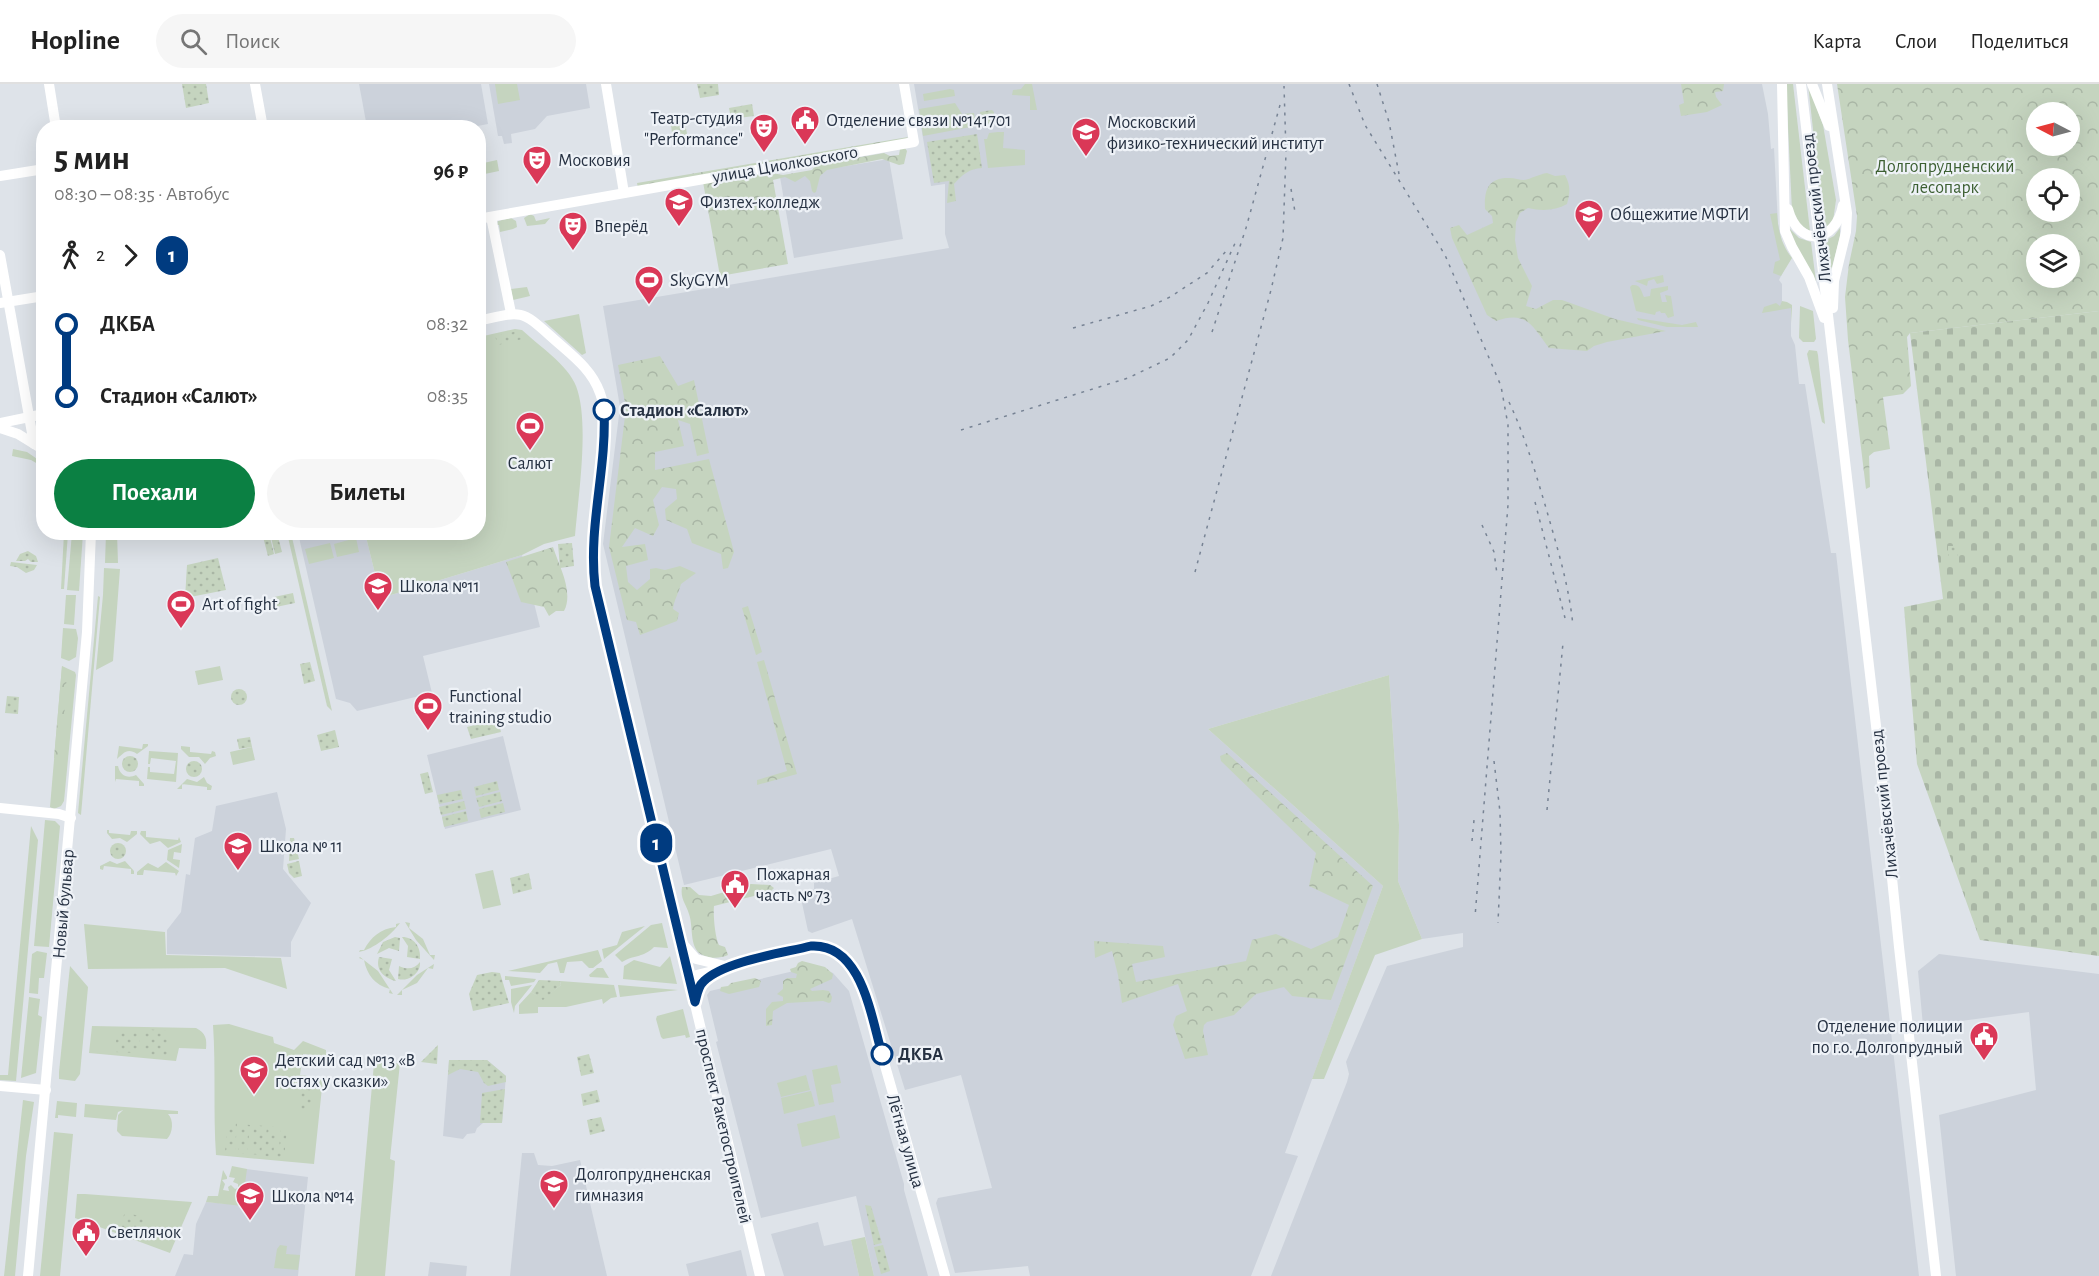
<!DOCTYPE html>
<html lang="ru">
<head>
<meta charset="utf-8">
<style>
  :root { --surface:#fff; --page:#f6f6f6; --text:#222; --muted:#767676; --line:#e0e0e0; --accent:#0b8043 }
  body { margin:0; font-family:"Alegreya Sans",sans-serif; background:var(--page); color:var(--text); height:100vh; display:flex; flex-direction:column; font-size:22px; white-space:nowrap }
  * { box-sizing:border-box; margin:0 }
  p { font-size:20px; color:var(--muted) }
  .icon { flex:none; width:33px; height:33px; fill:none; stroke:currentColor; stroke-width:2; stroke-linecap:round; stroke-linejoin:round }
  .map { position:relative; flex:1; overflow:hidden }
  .details { position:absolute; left:36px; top:36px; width:450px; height:420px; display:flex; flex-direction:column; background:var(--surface); border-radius:24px; box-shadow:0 6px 24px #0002 }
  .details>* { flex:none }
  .badge { padding:0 12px; border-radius:20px; font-size:21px; line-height:39px }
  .needle { width:39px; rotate:276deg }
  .buttons { position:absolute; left:2026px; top:18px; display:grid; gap:12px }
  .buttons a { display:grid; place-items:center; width:54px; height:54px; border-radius:50%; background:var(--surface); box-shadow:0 6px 24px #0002; font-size:30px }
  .map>.badge { position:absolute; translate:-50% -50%; box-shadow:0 0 0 3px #fff }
  .legs { display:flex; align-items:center; gap:9px; height:66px; padding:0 18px; font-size:20px }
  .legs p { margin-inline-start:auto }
  .head { display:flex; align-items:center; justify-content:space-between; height:102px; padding:0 18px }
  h1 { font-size:33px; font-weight:700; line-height:45px }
  .action { display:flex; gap:12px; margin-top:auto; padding:12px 18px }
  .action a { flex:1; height:69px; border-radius:36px; background:var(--accent); color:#fff; font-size:24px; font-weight:700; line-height:69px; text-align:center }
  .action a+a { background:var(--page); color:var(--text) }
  ul { padding:0 18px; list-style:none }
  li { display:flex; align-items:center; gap:21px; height:72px; font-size:22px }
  li i { display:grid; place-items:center; width:9px; height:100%; margin:0 8px; background:currentColor }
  li i::after { content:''; width:15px; height:15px; margin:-8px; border:4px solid; border-radius:50%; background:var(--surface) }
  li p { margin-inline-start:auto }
  li:first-child i { background:linear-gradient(#0000 50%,currentColor 0) }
  li:last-child i { background:linear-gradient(currentColor 50%,#0000 0) }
  header { display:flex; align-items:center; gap:36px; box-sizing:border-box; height:84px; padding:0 30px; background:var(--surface); border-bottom:2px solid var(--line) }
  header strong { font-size:28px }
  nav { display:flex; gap:33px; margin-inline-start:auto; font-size:21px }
  .search { width:420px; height:54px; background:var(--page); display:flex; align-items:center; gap:15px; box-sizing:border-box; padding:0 21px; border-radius:33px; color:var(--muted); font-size:22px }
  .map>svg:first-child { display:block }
</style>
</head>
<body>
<header>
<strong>Hopline</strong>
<div class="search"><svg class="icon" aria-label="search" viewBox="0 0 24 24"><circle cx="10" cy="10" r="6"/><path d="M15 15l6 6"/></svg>Поиск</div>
<nav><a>Карта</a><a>Слои</a><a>Поделиться</a></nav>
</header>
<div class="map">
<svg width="2099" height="1192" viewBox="0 0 2099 1192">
  <defs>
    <pattern id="forest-crowns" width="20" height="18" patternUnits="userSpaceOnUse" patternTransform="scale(1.5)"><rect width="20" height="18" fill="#c5d4bf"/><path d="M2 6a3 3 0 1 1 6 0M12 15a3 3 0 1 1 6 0" fill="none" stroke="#a9b6a5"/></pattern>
    <pattern id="cemetery-stones" width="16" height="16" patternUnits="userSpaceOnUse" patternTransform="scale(1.5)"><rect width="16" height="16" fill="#c5d4bf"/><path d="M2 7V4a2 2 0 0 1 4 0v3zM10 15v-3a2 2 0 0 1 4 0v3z" fill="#a9b6a5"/></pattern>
    <pattern id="park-dots" width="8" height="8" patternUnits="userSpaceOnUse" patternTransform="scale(1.5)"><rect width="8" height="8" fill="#c5d4bf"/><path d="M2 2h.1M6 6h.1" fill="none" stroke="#a9b6a5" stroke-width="1.8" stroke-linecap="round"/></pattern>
  </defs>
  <rect width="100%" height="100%" fill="#dee3e9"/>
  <!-- built -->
  <g fill="#ccd2db">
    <path d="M359,0h122l7,40 -21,4 -100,-1z"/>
    <path d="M489,0h97l4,24 -43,8 -12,13 -24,5 1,9 -8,1 -2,-8h-4z"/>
    <path d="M914,0h848l6,30 3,35 3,-1 4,76 5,23 7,11 -11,22 3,4v21l9,3v28l4,9 4,39h6l26,169h5l83,723h-648l76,-194 2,-8 -3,-12 41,-96 76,-19v-14l-41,6 -24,-58 1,-56 -10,-150 -181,54 175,157 -98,267 13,3 -47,120h-221l-2,-10 -73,7 -19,-70 2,-5 54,-10 -31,-113 -56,15 -53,-171 -40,14 -4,-2 -6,-28 12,-14v-6l25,-7 -8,-27 -147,36 -81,-341 17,-137 -17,-101 346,-58 -4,-14v-50l-14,2z"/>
    <path d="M889,75l14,80 -109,19 -14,-81z"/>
    <path d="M298,449h67l16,65 141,-43 18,72 -117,29 9,37 -75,18 -7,-8 -14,-4z"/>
    <path d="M503,652l18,74 -76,19 -18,-74z"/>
    <path d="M277,708l9,37 -3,40 28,34 -20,39v15l-124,-3v-24l14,-18 5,-38 4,1 5,-37 17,-7 4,-25z"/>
    <path d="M1939,870l160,20v302h-143l-17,-161 97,-25 -7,-78 -106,14 -5,-55z"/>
    <path d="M815,882l18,7 16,18 55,193v6l24,86h-54l-18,-80 -95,22 -44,-172 -1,-4 2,-1 -11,-46 3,-4z"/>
    <path d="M449,976h38l19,16 -4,47h-19l-6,5 -2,5 -8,1 -4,5 -20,-3z"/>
    <path d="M522,1069h12l4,12 14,1 28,-6 27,116h-97z"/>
    <path d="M246,1085l62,8 -10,99h-123l9,-22 9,1 3,-31 10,-22 36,3z"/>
    <path d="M818,1138l6,24 27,-6 8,36h-75l-13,-42z"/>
    <path d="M741,1166l6,26h-58l-3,-12z"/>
    <path d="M430,1178l37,4 -1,10h-38z"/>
  </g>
  <!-- grass -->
  <g fill="#c5d4bf">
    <path d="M495,0h22l3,16 -22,4z"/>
    <path d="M1025,0h7l5,26h-7v-14l-18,-1 1,-5 8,-1z"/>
    <path d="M1786,0h7l17,147 -12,-7 -6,-13z"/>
    <path d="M1808,0l15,41 13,75 -3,21 -9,8z"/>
    <path d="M950,5l4,1 1,6 -31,5 -1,-7z"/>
    <path d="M955,19l7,11 12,-1 2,13 -53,10 -4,-27z"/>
    <path d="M998,48h6l-1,16 22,2v15l-37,3 -4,-29h3l2,-6z"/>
    <path d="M497,76l2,11 -19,4 -1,-11z"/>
    <path d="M1777,129c1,17 4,31 15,45l-11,18 -8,-3 2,-11 5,-2 -10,-46z"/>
    <path d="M530,130l4,2 2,5 14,-3 -5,6 -18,2 -3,-8z"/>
    <path d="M511,134l5,3 1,6 -4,2 -13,3 -1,-7h-2l1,-4z"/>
    <path d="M1789,144l10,10 12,4 5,40 -22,-37z"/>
    <path d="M1840,144v9l-10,38 -4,-35 8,-4z"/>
    <path d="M1663,191l1,7 -7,2 -3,-5 -6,2 -1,5 -12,-5z"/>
    <path d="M1632,201c9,-1 9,6 12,12l6,-1 1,-7 17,-3v4l-8,3 2,9h5l-2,-7 6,1 3,20 -6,2 -3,-5h-4l-1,-2 -4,1 -1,3 -19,-4 -6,-24z"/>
    <path d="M527,203l3,9 -17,4 -2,-11z"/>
    <path d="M1782,217l5,1 5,3v18l-1,-15 -29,5 2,-6 12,-4 4,3z"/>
    <path d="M1800,222l13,5 3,28 -2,3h-11l-4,-4z"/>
    <path d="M579,230l7,39 -4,2 -38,-34z"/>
    <path d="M1637,234l45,7 14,-3 2,5h-31l-29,-7z"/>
    <path d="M515,245l7,1c16,15 46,35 54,56 14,36 2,111 -1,150l-31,8 -22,11 -141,43 -16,-65 113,-1 1,-195z"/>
    <path d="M1809,266l8,1 1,4 7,69 -3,-2 -15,-68z"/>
    <path d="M13,365l14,3 16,11v4l-12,-7 -19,-4z"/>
    <path d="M64,449h4l-4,56h-3z"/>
    <path d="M72,449h11l-4,58 -12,-1z"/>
    <path d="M106,449h11l1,30h-13z"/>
    <path d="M287,449h4l41,178 -5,-5z"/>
    <path d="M356,454l3,14 -22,5 -3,-13z"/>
    <path d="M330,459l4,15 -25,6 -4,-15z"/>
    <path d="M104,484l16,1 -7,92 -17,9 7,-75z"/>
    <path d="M66,511h10l-2,30 -10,-1z"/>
    <path d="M98,512l2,1 -19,218 -3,-2z"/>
    <path d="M268,515l3,10 -15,3 -2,-10z"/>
    <path d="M63,544l13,1 2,9 -2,19 -7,4 -8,-3z"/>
    <path d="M62,582l13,6 1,3 -12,126 -3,5 -7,3 -4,-2z"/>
    <path d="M220,582l3,14 -25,5 -3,-14z"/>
    <path d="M1389,591l10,150 -1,56 24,58 -47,16 -51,124h-12l71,-193 -175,-157z"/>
    <path d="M143,660h5v2l-11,8c-10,-7 -14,0 -20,5l2,-13 23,3z"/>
    <path d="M181,662l9,1v5l21,2 1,-3 3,1 1,4 -6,2 -5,6 -6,-7h-10l-8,-8z"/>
    <path d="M252,663l3,13 -22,5 -3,-13z"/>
    <path d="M149,667l29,2 -2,29 -29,-3 1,-12h2v5l24,2 2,-13 -25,-3 -1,6h-2z"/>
    <path d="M115,682h3c2,10 10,13 18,9l8,9v2h-5v-5l-23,-2 -1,3z"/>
    <path d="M204,693l3,6 5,3 -1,4h-4v-3l-25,-3v5h-5l10,-10 10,3z"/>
    <path d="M45,736l10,1 5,5 -11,121 -15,-1z"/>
    <path d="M31,742l7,14 -22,241 -16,-1v-5h8z"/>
    <path d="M107,746h2v3l21,2 1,-4h6v3l-10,8 -7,-4 -8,1 -5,-6z"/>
    <path d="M141,747h5v6l32,3 1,-3 2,5 -13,6 -8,-7 -10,3 -10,-10z"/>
    <path d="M182,760l-1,9 -7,-1 -1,7 7,1 -1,8 -12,-8 1,-10z"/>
    <path d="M110,777l7,3 8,-3 9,10v3h-3v-5l-27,-3 -1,4 -3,-1v-3z"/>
    <path d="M166,778l13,9 -3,5 -1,-3 -31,-3 -1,5h-6v-3l11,-9 10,5z"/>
    <path d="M493,786l8,35 -18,4 -8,-35z"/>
    <path d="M405,838l5,1 -1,5 14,11 7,16h5l-1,5 -18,-20z"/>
    <path d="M400,839c-9,12 -26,26 -41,29l1,-2h4c7,-13 16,-21 32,-23v-3z"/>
    <path d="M662,839l6,25 -14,-1c-11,11 -18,7 -32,15l-7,-7 36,-30z"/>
    <path d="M84,840l81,8 1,23 115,3 6,31 -62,-21 -137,1z"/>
    <path d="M645,842l-41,33 -2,-10 15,-4 5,-13z"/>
    <path d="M598,866l4,11 -9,7h-4l-7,-7 -15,1 -3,11h-4l-3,-11 -9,2 -8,9 -32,-2z"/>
    <path d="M37,867l10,2 -3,25h-5l-1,16 -9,-1 3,-39z"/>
    <path d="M670,872l7,28 -54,-5 1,-13 10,-6 26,7z"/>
    <path d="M360,873l18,14 15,23 -4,-1 1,-4c-15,-4 -23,-14 -26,-29l-5,-2z"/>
    <path d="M434,880l-1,5 -5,-1 -11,15 -15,7v5h-5l20,-20z"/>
    <path d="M70,882l18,21 -8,87 -5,7 -16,-2v-7z"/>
    <path d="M597,884h6l6,10 -19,-1 -1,-2z"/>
    <path d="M505,892l31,3 -2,3 -23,4 -2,-6h-4z"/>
    <path d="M560,897l54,4 3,12 -6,1 -8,6 -1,-5 -36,8h-28v6l-19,1v-9l12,-13 12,7 18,-14z"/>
    <path d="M532,901l-17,21 -1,7 -3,-11v-13z"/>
    <path d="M618,901l60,5 -58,7z"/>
    <path d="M29,913l11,2 -2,16 4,2 -6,56 -15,5z"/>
    <path d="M683,925l7,28 -4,1 -1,-3 -22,4 -2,-2 -5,-18 1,-3z"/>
    <path d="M229,940l44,13 1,6 20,7 9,-9 23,9v6l-23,-2 -3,21 23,3 -9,86 -98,-9c-3,-43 0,-87 -3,-130z"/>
    <path d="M92,942l104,2c10,5 11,11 10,21l-27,-1 -3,13 -87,-8z"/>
    <path d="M374,979h26l-10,96 5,2 -1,14 -9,101h-30z"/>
    <path d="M837,981l4,18 -10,2 3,17 -15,3 -7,-35z"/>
    <path d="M806,991l4,15 -29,7 -4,-14z"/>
    <path d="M811,1007l4,15 -31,8 -3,-16z"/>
    <path d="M23,1016l11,2 -8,54 -11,120h-11z"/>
    <path d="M57,1017l20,2 -1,14 -18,-2v3h-3z"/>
    <path d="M85,1020l93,7v3h-10c6,6 5,19 -1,25l-45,-3 -5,-5 1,-16 5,-5 -5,2 -2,8 -32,-3z"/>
    <path d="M835,1031l5,23 -38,9 -5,-23z"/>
    <path d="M54,1048l19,2 -13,142h-20z"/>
    <path d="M232,1082l15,3 -5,37 -36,-4 2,-6h10l5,-26 4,7v2l-5,1 3,4 -2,6 6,1 -1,-4 3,-2 4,4 3,-1v-4l-5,-2 2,-4 -6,-1z"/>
    <path d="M77,1110h8l107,8 -22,51 -95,-35z"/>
    <path d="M865,1153l9,39h-15l-8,-36z"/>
    <path d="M280,1161l7,1 -1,8 14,1 -2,15 -24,-2 3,-19z"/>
  </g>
  <!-- forest -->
  <g fill="url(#forest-crowns)" fill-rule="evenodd">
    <path d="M1681,0h43l-1,7 -8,1 1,5 6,8 -15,7 -26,4 -2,-11 5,-2z"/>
    <path d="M1837,0h262v227l-189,22 -3,4 4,49 -8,8 -20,3 7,52 -16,3 -5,4 1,31 -4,2 -18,-149 -3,-43 4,-33 7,-33 1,-15zM2037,28h33v34h-33zM2037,94h33v34h-33zM2037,160h33v34h-33z"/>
    <path d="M908,53l-3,3 -267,48 -1,-5z"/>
    <path d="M905,64l2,3 -3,13 -5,1 -17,-6 -55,11 -7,6 -4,16 -2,1 -2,-2 -2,-10 -5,-5 -10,6 -10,-5 -12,3 15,84 -68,12 -17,-94 68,-11 1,2 11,2 29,-5 4,-5 68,-12 6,3 9,-1 1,-6z"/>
    <path d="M1547,89l8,3 10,-1c6,11 5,18 2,29 -12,7 -26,7 -39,4l-8,5 -4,9 -1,18 3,18 14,28 -6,20 10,3 17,-9h9l53,19 51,12 -59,11 -13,4 -7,5 -38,-3c-17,-22 -22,-38 -53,-27l-9,-6 -35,-77 -2,-10 9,-3 8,10 26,-12 -1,-7 -7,-7c-1,-19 3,-32 25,-31 4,0 10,2 14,2 7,-1 15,-6 23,-7z"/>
    <path d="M660,272l18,30 16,-6 15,73 -12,3 -7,-32 -12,-4 6,26 -29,6v18l54,-11 25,93 -6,16 -5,1 -2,-15 -29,-11 -5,-14 -21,-9 -1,-11 12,-10 -1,-10 -14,-2 -9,13 6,25 -6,11 -18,-8 -13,19 23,-3 3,16 -22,6 2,16 9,8 13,-11v-10l6,-1 9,2 15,-4 16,7 -15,11c-2,8 -7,16 -8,25l6,4 -2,8 -37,14 -4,-13 -9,-2 -18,-73 17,-139 -8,-43z"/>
    <path d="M553,463c6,19 21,45 11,64h-8l-7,5 -5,-9 -23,-5 -15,-40z"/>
    <path d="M748,522l14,46 -6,3 -14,-47z"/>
    <path d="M764,576l33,114 -40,11v-5l30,-9 -30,-109z"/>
    <path d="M62,582l5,6c-2,29 -2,58 -10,86h-3z"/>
    <path d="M1227,669l146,133 -42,114 -39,-4 -8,-9 -28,7 -22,21 -27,7 -3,3 -1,6 5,24 -23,4 -12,-34 3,-9 11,-5 -9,-27 -56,19 -4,-28 -6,-24 -17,7 -1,-17 69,5 2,11 -33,7 4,18 110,-21 6,-21 24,-6 35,15 27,-12 11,-32 -40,-19 7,-33 -95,-92 -1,-5z"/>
    <path d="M751,800l19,1 4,3 -4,4 -56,14c-1,8 1,32 5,39l6,2 3,8c-7,3 -15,4 -23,1 -17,-5 -11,-28 -16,-42 -3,-10 -9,-15 -7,-27h8l9,8 12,1z"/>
    <path d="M802,877l23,6 8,7 -1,5 -22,10 2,2 11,-1 6,1 3,6 -1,5 -2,1 -6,-2 -36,2 -14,8 -1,14 -6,1v-17l6,-7 11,-1v-4l-6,-3 6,-5v-8l4,-3h9l1,-4 -6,-2 -1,-3 6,-2 2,-4z"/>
    <path d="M755,894l6,3 -2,6 -30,7 -9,-3 1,-4 7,-1 3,-3z"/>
  </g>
  <!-- cemetery -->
  <path fill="url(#cemetery-stones)" d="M2099,227v645l-119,-16 -63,-176 -13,-157 39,-8 -33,-266z"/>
  <!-- park -->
  <g fill="url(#park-dots)">
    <path d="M182,0h24l3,19 -23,5z"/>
    <path d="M697,0h21l1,11 -19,3z"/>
    <path d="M752,20l2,12 -23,3 -2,-11z"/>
    <path d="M992,26l2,2v12l-12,1 -2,-13z"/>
    <path d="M685,39l3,16 -15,2 -2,-16z"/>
    <path d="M977,50l5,34c-13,1 -19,6 -28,16l2,17 -9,2 2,-22 -15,2 -7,-41z"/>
    <path d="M518,247l9,7 -29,7 -3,-9z"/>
    <path d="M262,449h7l5,21 -6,2z"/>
    <path d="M270,449h7l5,19 -7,2z"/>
    <path d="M572,459l2,23 -14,2 -2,-24z"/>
    <rect x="1948" y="462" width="10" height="13"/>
    <path d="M28,467l8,5 2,6h-7l-3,-3 -3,2h-9l4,-7z"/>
    <path d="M218,474l8,32 -41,8 2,-33z"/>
    <path d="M11,478l26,3 -3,5 -8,3 -9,-6 -7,-1z"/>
    <path d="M293,509l2,10 -19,4 -2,-10z"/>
    <path d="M310,578l5,19 -11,3 -4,-20z"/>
    <circle cx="239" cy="613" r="8"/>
    <path d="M7,612l12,1 -1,17 -13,-1z"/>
    <path d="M495,628l6,20 -30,7 -4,-12 16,-4 -2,-8z"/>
    <path d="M335,646l4,17 -18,4 -4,-16z"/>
    <path d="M250,653l2,10 -13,2 -2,-10z"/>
    <circle cx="130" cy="680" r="8"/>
    <circle cx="194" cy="685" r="8"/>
    <path d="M428,688l5,20 -8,2 -5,-20z"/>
    <path d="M497,697l2,9 -23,6 -2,-9z"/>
    <path d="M461,706l2,9 -24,5 -2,-9z"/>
    <path d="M500,708l2,9 -23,6 -3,-9z"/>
    <path d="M464,717l2,8 -25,6 -2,-8z"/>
    <path d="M503,719l2,9 -24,6 -2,-9z"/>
    <path d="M466,727l2,10 -24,6 -2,-10z"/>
    <path d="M290,754h4l5,21 -10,2z"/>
    <circle cx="118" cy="767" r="8"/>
    <path d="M299,777l3,15 -8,2 -5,-5 -2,-9z"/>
    <path d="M529,789l3,16 -19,5 -3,-16z"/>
    <path d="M395,853l5,1 -1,13 -10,-3 -12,6 6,-12z"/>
    <path d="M402,853c12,0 19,10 18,22l-13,-2 1,-11z"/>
    <path d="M379,873l13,2 -3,11 7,11c-12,-3 -21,-11 -17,-24z"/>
    <path d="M420,878c1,10 -10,20 -22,17l1,-13c8,4 16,3 21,-4z"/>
    <path d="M492,888l8,1 9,30 -36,8 -4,-17 8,-19z"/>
    <path d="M539,896l21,1 1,4 -18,15 -12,-8z"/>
    <path d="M145,945l23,2 -1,25 -24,-2z"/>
    <path d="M117,947l23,2 -1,20 -24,-1z"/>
    <path d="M438,961l-1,19 -16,-2z"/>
    <path d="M589,970l5,19 -13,3 -4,-19z"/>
    <path d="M449,976h38l19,16v6l-18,4 -4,-3 -6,-11 -18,-3 -12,6z"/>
    <path d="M302,1000h11l-2,26 -11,-1z"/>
    <path d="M505,1005l-3,34h-22l2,-30z"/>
    <path d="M597,1006l3,12 -17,4 -2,-12z"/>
    <path d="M601,1033l4,14 -15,4 -3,-15z"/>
    <path d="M228,1038l9,1 -2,30 -10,-1z"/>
    <path d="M241,1040l9,1 -3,29 -9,-1z"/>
    <path d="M254,1041l10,1 -3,29 -10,-1z"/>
    <path d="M267,1042l9,1 -3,30 -9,-1z"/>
    <path d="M281,1044l6,1 -3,29 -9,-1 1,-9h3z"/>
    <path d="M865,1121l6,1 11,37 -8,2z"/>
    <path d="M125,1128l20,6 -5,15 -20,-7z"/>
    <path d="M883,1161l7,26 -9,3 -7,-27z"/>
  </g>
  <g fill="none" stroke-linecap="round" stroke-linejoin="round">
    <!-- secondary -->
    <g stroke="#fff" stroke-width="10">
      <path d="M49,0l7,44"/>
      <path d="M255,0l8,44"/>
      <path d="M606,0l18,109"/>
      <path d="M1782,0l3,147 7,16 17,30 15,41"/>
      <path d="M1801,0l79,676 19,187 37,329"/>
      <path d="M1812,0l17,42"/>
      <path d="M1827,0l20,129 -1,19 -12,49 -1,27"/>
      <path d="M0,92l44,-7"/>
      <path d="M1788,125c11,40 48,34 55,-4"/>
      <path d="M491,133l20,96"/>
      <path d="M478,135l436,-77 -10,-58"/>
      <path d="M0,171l34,189"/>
      <path d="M0,219l44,-7"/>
      <path d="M478,237c47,-11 43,-11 78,20 17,15 36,29 44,52 13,33 -5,105 -7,142 -1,17 0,34 2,51l165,690"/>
      <path d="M0,339l44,-9"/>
      <path d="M0,344l18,6 26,16"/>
      <path d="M0,724l59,6 12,4"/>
      <path d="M683,860l13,15 29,7"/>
      <path d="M689,893l122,-31c25,-1 41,18 51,39l83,291"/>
      <path d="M695,918l5,-17 17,-12"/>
      <path d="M0,1002l46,4"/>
      <path d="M28,1192l59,-644 4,-100"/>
    </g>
    <!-- rail -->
    <g stroke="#778394" stroke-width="1.5" stroke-dasharray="3 6" stroke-linecap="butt">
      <path d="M1349,0l16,41 80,130 56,131 7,39v80l-33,412"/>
      <path d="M1377,0l12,38 10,52"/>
      <path d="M1291,105l4,23"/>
      <path d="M1073,244l78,-22 19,-9 37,-24 20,-23"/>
      <path d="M1212,248l34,-104 34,-123"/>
      <path d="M1509,318c16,34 26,69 37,106 11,39 23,77 27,118"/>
      <path d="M961,346l167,-52 42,-20 18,-18 20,-37 28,-62"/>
      <path d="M1535,418l30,116"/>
      <path d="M1482,441l12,27 3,22"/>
      <path d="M1195,488l76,-282 12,-52 3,-86 -2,-66"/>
      <path d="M1494,677l6,51 1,43 -3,68"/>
      <path d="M1547,726l16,-167"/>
      <path d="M1472,757l2,-21"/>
    </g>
  </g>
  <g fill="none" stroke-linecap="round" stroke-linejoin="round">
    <!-- line-1 casing -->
    <g stroke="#fff" stroke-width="14">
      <path id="line-1" d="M604,326c3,59 -16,116 -9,176l100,416c2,-7 3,-16 9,-21 21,-20 79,-28 107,-35 51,-3 60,71 71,108"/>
    </g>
    <!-- line-1 -->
    <use href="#line-1" stroke="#003b80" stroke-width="9"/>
  </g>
  <!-- icons -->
  <defs>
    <g id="civic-pin" transform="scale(1.5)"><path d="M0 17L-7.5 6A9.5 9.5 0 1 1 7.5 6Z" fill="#da3857" stroke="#eef2f7"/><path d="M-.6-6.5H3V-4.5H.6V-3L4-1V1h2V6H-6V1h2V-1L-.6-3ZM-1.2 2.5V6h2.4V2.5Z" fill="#fff"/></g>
    <g id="theatre-pin" transform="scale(1.5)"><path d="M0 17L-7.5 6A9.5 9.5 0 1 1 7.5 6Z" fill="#da3857" stroke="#eef2f7"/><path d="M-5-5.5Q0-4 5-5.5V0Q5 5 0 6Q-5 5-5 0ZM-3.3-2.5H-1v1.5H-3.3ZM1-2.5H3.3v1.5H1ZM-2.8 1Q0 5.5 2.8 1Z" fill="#fff"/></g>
    <g id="university-pin" transform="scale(1.5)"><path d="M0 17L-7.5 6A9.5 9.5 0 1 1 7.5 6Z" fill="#da3857" stroke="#eef2f7"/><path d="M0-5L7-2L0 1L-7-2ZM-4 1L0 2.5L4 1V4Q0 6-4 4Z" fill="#fff"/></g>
    <g id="stadium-pin" transform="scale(1.5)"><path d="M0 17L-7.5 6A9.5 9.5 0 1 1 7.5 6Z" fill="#da3857" stroke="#eef2f7"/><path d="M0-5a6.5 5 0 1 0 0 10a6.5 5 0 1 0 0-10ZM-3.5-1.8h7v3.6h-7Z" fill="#fff"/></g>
    <g id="school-pin" transform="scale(1.5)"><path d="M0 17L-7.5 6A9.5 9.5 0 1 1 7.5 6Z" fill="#da3857" stroke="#eef2f7"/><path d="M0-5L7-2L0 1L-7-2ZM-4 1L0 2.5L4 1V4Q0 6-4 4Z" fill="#fff"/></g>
  </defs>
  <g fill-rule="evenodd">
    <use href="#civic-pin" x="805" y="36"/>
    <use href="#theatre-pin" x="764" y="44"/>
    <use href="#university-pin" x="1086" y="48"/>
    <use href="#theatre-pin" x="537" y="76"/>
    <use href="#university-pin" x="679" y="118"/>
    <use href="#university-pin" x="1589" y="130"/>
    <use href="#theatre-pin" x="573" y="142"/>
    <use href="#stadium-pin" x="649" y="196"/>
    <use href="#stadium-pin" x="530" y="342"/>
    <use href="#school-pin" x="378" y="502"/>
    <use href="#stadium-pin" x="181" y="520"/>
    <use href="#stadium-pin" x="428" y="622"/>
    <use href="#school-pin" x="238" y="762"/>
    <use href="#civic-pin" x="735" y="800"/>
    <use href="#civic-pin" x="1984" y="952"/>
    <use href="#school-pin" x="254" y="986"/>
    <use href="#school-pin" x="554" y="1100"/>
    <use href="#school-pin" x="250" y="1112"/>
    <use href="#civic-pin" x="86" y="1148"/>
  </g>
  <!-- markers -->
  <g fill="#fff" stroke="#003b80" stroke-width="3">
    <circle cx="604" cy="326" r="10"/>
    <circle cx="882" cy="970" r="10"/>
  </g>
  <g text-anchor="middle" stroke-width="4.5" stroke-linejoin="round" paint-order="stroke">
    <!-- poi labels -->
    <g font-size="18" fill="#263142" stroke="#eef2f7" text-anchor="start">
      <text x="743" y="40" text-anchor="end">Театр-студия<tspan x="743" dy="21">"Performance"</tspan></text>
      <text x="826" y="42">Отделение связи №141701</text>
      <text x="1107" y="44">Московский<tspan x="1107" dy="21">физико-технический институт</tspan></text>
      <text x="558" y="82">Московия</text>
      <text x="700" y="124">Физтех-колледж</text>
      <text x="1610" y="136">Общежитие МФТИ</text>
      <text x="594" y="148">Вперёд</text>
      <text x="670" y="202">SkyGYM</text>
      <text x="530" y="385" text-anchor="middle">Салют</text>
      <text x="399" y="508">Школа №11</text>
      <text x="202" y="526">Art of fight</text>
      <text x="449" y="618">Functional<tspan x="449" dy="21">training studio</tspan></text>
      <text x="259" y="768">Школа № 11</text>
      <text x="756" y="796">Пожарная<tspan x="756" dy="21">часть № 73</tspan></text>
      <text x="1963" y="948" text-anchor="end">Отделение полиции<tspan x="1963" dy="21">по г.о. Долгопрудный</tspan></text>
      <text x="275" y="982">Детский сад №13 «В<tspan x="275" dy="21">гостях у сказки»</tspan></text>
      <text x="575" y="1096">Долгопрудненская<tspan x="575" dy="21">гимназия</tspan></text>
      <text x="271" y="1118">Школа №14</text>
      <text x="107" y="1154">Светлячок</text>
    </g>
    <!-- street labels -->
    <g font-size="18" fill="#263142" stroke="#eef2f7">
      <text transform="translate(785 80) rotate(-10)" y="6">улица Циолковского</text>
      <text transform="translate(1816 124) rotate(-97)" y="6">Лихачёвский проезд</text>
      <text transform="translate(1884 720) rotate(-96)" y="6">Лихачёвский проезд</text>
      <text transform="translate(63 820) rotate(-85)" y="6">Новый бульвар</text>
      <text transform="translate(724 1042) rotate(77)" y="6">проспект Ракетостроителей</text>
      <text transform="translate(906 1057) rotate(74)" y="6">Лётная улица</text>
    </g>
    <!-- park labels -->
    <g font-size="18" fill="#3c5f32" stroke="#eef2f7">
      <text x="1945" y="88">Долгопрудненский<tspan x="1945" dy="21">лесопарк</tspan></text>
    </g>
    <!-- stop labels -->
    <g font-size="18" font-weight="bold" fill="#263142" stroke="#eef2f7" text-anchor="start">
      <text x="620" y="332">Стадион «Салют»</text>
      <text x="898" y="976">ДКБА</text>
    </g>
  </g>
</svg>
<div class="buttons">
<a><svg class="needle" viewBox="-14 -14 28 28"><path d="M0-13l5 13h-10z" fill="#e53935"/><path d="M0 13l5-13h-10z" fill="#767676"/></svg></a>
<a><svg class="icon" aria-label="locate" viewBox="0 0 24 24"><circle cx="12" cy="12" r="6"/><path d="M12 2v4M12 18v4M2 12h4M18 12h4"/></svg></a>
<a><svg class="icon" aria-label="layers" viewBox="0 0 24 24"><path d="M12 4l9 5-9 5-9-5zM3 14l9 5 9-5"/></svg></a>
</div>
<b class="badge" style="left:656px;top:759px;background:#003b80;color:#fff">1</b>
<section class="details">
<div class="head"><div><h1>5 мин</h1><p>08:30 – 08:35 · Автобус</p></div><b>96 ₽</b></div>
<div class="legs"><svg class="icon" aria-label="walk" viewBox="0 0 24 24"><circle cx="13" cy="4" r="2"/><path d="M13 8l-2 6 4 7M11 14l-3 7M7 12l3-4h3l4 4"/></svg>2<svg class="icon" aria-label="forward" viewBox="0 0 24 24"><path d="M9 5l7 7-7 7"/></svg><b class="badge" style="background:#003b80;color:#fff">1</b></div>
<ul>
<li><i style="color:#003b80"></i><b>ДКБА</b><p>08:32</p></li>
<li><i style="color:#003b80"></i><b>Стадион «Салют»</b><p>08:35</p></li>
</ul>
<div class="action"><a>Поехали</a><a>Билеты</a></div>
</section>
</div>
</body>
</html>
